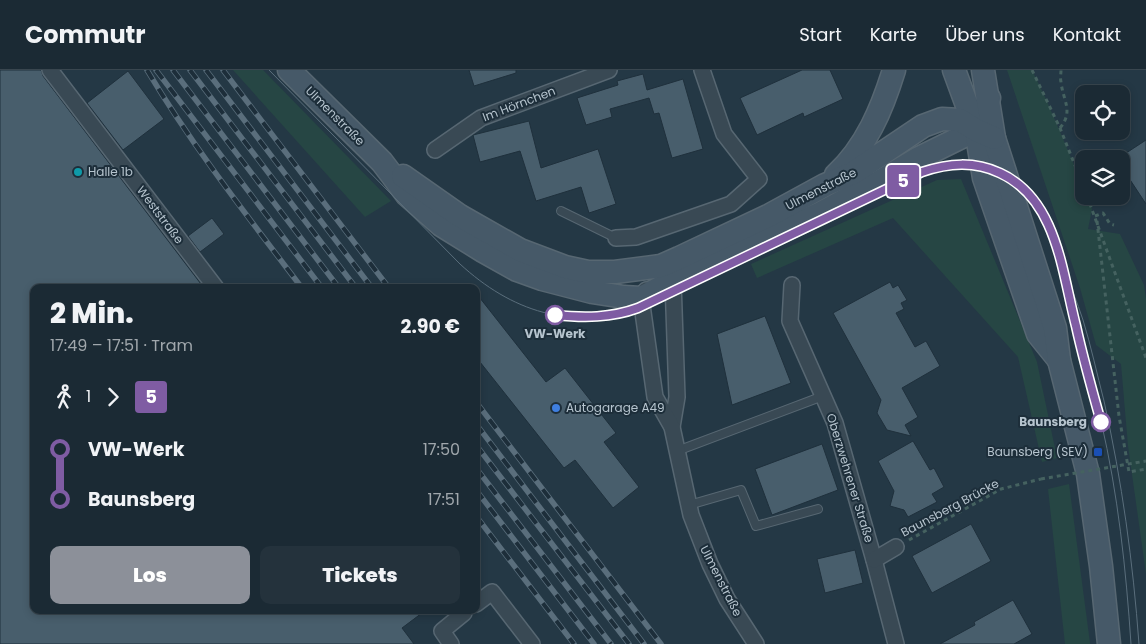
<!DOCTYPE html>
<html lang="de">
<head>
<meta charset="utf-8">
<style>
  :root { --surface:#1b2a34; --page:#24323c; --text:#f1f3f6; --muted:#a0a7ac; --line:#39464f; --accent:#8c9099 }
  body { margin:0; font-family:Poppins,sans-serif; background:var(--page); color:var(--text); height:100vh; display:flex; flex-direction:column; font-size:19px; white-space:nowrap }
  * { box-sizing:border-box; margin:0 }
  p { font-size:16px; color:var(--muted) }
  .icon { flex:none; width:28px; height:28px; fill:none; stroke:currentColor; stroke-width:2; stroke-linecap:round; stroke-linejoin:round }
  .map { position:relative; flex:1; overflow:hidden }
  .sheet { position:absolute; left:30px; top:214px; width:450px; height:330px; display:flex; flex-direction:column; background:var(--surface); border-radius:10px; box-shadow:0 2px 8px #0003,0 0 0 1px var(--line) }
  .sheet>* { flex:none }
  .badge { padding:0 10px; border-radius:4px; font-size:18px; line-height:32px }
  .buttons { position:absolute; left:1075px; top:15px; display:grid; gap:10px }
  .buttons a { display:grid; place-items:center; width:55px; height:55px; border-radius:10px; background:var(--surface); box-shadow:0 2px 8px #0003,0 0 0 1px var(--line); font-size:25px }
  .map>.badge { position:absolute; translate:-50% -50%; box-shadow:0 0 0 2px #fff }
  .legs { display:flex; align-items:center; gap:8px; height:55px; padding:0 20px; font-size:16px }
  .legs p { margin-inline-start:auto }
  .summary { display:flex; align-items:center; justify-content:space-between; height:85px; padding:0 20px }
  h1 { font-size:28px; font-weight:800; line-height:38px }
  .button { display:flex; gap:10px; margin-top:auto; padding:10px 20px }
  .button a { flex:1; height:58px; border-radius:10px; background:var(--accent); color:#fff; font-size:20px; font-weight:800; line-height:58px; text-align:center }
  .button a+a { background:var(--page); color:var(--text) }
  ul { padding:0 20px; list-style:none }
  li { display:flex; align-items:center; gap:18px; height:50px; font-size:19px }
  li i { display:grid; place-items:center; width:8px; height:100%; margin:0 6px; background:currentColor }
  li i::after { content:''; width:12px; height:12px; margin:-6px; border:4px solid; border-radius:50%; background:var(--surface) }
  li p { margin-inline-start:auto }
  li:first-child i { background:linear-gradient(#0000 50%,currentColor 0) }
  li:last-child i { background:linear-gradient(currentColor 50%,#0000 0) }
  header { display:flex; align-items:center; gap:30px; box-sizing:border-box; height:70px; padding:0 25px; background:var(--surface); border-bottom:1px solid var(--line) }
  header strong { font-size:24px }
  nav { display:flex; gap:28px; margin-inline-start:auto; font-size:18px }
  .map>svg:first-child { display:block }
</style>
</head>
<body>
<header>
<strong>Commutr</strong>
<nav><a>Start</a><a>Karte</a><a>Über uns</a><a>Kontakt</a></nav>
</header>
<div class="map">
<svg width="1146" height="574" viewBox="0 0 1146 574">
  <rect width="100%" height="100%" fill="#243845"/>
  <!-- green -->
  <g fill="#264644">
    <path d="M233,0h30l128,131 -26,16z"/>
    <path d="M1007,0h25l14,29 38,89v8h3l5,13 -4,20 32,5 24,51 2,14v275l-18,-128 -7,-82 -25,-19 -16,-57z"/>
    <path d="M961,109l76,183 20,96 -15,4 -24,-105 -125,-139 -136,60 -6,-14 186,-84z"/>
    <path d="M1069,414l21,159v1h-25l-17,-155z"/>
  </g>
  <!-- building -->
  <g fill="#485e6c" stroke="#1f303c">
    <path d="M0,0h41l2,6 161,212h-170v322h392l-24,18 12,16h-414z"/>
    <path d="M469,0h47v3l-42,13z"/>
    <path d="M802,0h28l13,29 -39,18 -1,-4 -46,22 -17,-37z"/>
    <path d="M128,1l36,48 -41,31 -36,-47z"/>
    <path d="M643,4l4,16 36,-11 20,70 -31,9 -13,-45 -5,1 -5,-16 -39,11 2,8 -26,8 -9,-27 41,-13 -1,-4z"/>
    <path d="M529,51l12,47 57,-19 18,55 -27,9 -8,-26 -45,14 -16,-50 -40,11 -7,-27z"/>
    <path d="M1146,70v64l-25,-38v-7h-4z"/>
    <path d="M212,148l12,16 -24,18 -12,-16z"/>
    <path d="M890,212l3,6 5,-3 9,15 -6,3 3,6 -8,4 19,34 11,-6 14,25 -38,22 16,29 -13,8 6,11 -24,-6 -10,-17 4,-13 -48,-87z"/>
    <path d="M476,223l70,89 19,-14 51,65 -12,9 35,45 -26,21 -38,-48 -11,8 -88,-111z"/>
    <path d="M765,246l26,67 -59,22 -15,-71z"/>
    <path d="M913,371l17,29 4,-2 10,19 -12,7 5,8 -29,15 -4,-7 -14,-4 4,-15 -16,-30z"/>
    <path d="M822,374l16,46 -66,25 -17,-46z"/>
    <path d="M971,454l20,37 -59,32 -20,-37z"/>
    <path d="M855,480l8,33 -38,10 -8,-34z"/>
    <path d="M1013,530l19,34 -18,10h-74l35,-19 -1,-3z"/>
  </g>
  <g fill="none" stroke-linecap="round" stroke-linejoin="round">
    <!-- lane casing -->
    <g stroke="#576772" stroke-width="10">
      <g id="lane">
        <path d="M561,141l55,27"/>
        <path d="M677,381l146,-55"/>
        <path d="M689,435l52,-15 15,36 62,-17"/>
      </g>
    </g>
    <!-- street casing -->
    <g stroke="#576772" stroke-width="18">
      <g id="street">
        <path d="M50,0l166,218"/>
        <path d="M435,80l46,-32 128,-48"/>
        <path d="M616,168l20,-1 95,-33 28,-25 -35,-45 -22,-64"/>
        <path d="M669,206l4,5 4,116 -5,30"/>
        <path d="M792,215l-2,36 45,102 39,137 22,84"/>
        <path d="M646,220l-5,8 14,99 17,30 19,88 19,49 17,35 29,45"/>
        <path d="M874,490l22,-13"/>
        <path d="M476,534l16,-12 40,52"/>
        <path d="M451,574l-9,-13 22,-18 -2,-3"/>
      </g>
    </g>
    <!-- secondary casing -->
    <g stroke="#576772" stroke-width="25">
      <g id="secondary">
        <path d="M289,0l93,92 25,33 34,30 42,26 34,19 25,9 50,13 32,5 17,1 32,-17 148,-68 58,-31 40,-24 57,-28 13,-32"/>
        <path d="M954,0l22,60 8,48 54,156 21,26"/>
        <path d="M983,0l11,68 61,190 4,32 29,114 13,92 8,78"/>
        <path d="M836,105c30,-28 46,-66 58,-105"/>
        <path d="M403,106l57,40 60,34 45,17 23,5h27l46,-6 18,-8 91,-43 55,-30 28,-12 70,-47 19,-7 18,1 16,10 18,8"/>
      </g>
    </g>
    <!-- path -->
    <g stroke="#456260" stroke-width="3" stroke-dasharray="4 4" stroke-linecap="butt">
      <path d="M1032,0l28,58 24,60"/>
      <path d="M1060,58c14,-17 3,-27 1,-46 -1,-4 0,-8 0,-12"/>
      <path d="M1087,126l59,162"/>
      <path d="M1095,146l8,-3 7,11 4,1"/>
      <path d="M1097,151l22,195 10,56 17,-3"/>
      <path d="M909,470l92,-51 40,-10"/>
    </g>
    <!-- lane -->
    <use href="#lane" stroke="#394954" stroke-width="8"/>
    <!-- street -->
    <use href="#street" stroke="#394954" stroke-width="15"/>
    <!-- secondary -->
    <use href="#secondary" stroke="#465968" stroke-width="22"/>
    <!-- tram -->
    <g stroke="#5a6e7c" stroke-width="1">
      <path d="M269,0l191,194c51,47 111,67 178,44l284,-136c35,-11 72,-10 100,15 23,20 31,52 41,80 7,17 14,35 20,53 8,26 14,54 21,81 18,80 29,161 35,243"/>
      <path d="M1071,233c8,40 20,79 30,118 17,73 25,148 30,223"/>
    </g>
    <!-- rail casing -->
    <g stroke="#5a6e7c" stroke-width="5.5">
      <g id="rail">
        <path d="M147,0c46,77 101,147 155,218"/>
        <path d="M156,0l166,218"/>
        <path d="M173,0l166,218"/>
        <path d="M190,0l166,218"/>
        <path d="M206,0l166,218"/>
        <path d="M223,0l166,218"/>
        <path d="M476,332l185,242"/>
        <path d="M476,354l168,220"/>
        <path d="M476,375l153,199"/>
        <path d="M476,398l135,176"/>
        <path d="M476,420l118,154"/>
        <path d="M476,446l98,128"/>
      </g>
    </g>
    <!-- rail -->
    <use href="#rail" stroke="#1d2e3a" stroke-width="4" stroke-dasharray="11" stroke-linecap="butt"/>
    <!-- path-bridge -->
    <path stroke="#456260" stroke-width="3" stroke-dasharray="4 4" stroke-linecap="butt" d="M1041,409l105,-18"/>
  </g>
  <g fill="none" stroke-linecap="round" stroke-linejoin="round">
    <!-- line-1 casing -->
    <g stroke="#fff" stroke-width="11">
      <path id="line-1" d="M555,245c29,3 56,3 83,-7l284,-136c27,-9 52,-11 78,1 57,26 62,99 76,153 7,32 16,64 25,96"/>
    </g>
    <!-- line-1 -->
    <use href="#line-1" stroke="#7f5ca3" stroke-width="8"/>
  </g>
  <!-- markers -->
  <circle fill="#0f9aa8" stroke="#1d2e3a" stroke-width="2" cx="78" cy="102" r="5"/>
  <g fill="#fff" stroke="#7f5ca3" stroke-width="2.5">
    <circle cx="555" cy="245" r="9"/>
    <circle cx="1101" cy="352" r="9"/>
  </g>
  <circle fill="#3f7fe0" stroke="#1d2e3a" stroke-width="2" cx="556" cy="338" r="5"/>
  <rect fill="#1a4fb4" stroke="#1d2e3a" stroke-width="2" x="1093" y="377" width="10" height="10" rx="2.5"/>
  <g text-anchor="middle" stroke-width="4" stroke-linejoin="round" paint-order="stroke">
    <!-- street labels -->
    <g font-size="12" fill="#b6c4ce" stroke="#1d2e3a">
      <text transform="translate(519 34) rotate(-21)" y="4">Im Hörnchen</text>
      <text transform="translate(335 46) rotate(45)" y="4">Ulmenstraße</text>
      <text transform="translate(821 119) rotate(-27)" y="4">Ulmenstraße</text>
      <text transform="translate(160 145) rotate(53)" y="4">Weststraße</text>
      <text transform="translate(850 408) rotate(73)" y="4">Oberzwehrener Straße</text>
      <text transform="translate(950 438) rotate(-28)" y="4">Baunsberg Brücke</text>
      <text transform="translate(721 511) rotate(63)" y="4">Ulmenstraße</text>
    </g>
    <!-- poi labels -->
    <g font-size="12" fill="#b6c4ce" stroke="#1d2e3a" text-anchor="start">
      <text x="88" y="106">Halle 1b</text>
      <text x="566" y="342">Autogarage A49</text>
      <text x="1088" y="386" text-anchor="end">Baunsberg (SEV)</text>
    </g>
    <!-- stop labels -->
    <g font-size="12" font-weight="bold" fill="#b6c4ce" stroke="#1d2e3a">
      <text x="555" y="268">VW-Werk</text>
      <text x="1087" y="356" text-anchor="end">Baunsberg</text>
    </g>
  </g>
</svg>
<div class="buttons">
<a><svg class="icon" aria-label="locate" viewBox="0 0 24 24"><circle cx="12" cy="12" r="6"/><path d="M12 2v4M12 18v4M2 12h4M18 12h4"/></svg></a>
<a><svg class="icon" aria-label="layers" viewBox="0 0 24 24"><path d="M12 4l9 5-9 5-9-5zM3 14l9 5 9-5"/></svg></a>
</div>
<b class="badge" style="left:903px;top:111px;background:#7f5ca3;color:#fff">5</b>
<section class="sheet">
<div class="summary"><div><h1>2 Min.</h1><p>17:49 – 17:51 · Tram</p></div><b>2.90 €</b></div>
<div class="legs"><svg class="icon" aria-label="walk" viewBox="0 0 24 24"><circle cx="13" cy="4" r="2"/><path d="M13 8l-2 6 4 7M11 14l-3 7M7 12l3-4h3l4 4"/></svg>1<svg class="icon" aria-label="forward" viewBox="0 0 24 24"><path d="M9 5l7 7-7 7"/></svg><b class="badge" style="background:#7f5ca3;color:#fff">5</b></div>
<ul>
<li><i style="color:#7f5ca3"></i><b>VW-Werk</b><p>17:50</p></li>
<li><i style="color:#7f5ca3"></i><b>Baunsberg</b><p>17:51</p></li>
</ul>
<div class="button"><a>Los</a><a>Tickets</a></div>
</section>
</div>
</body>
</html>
